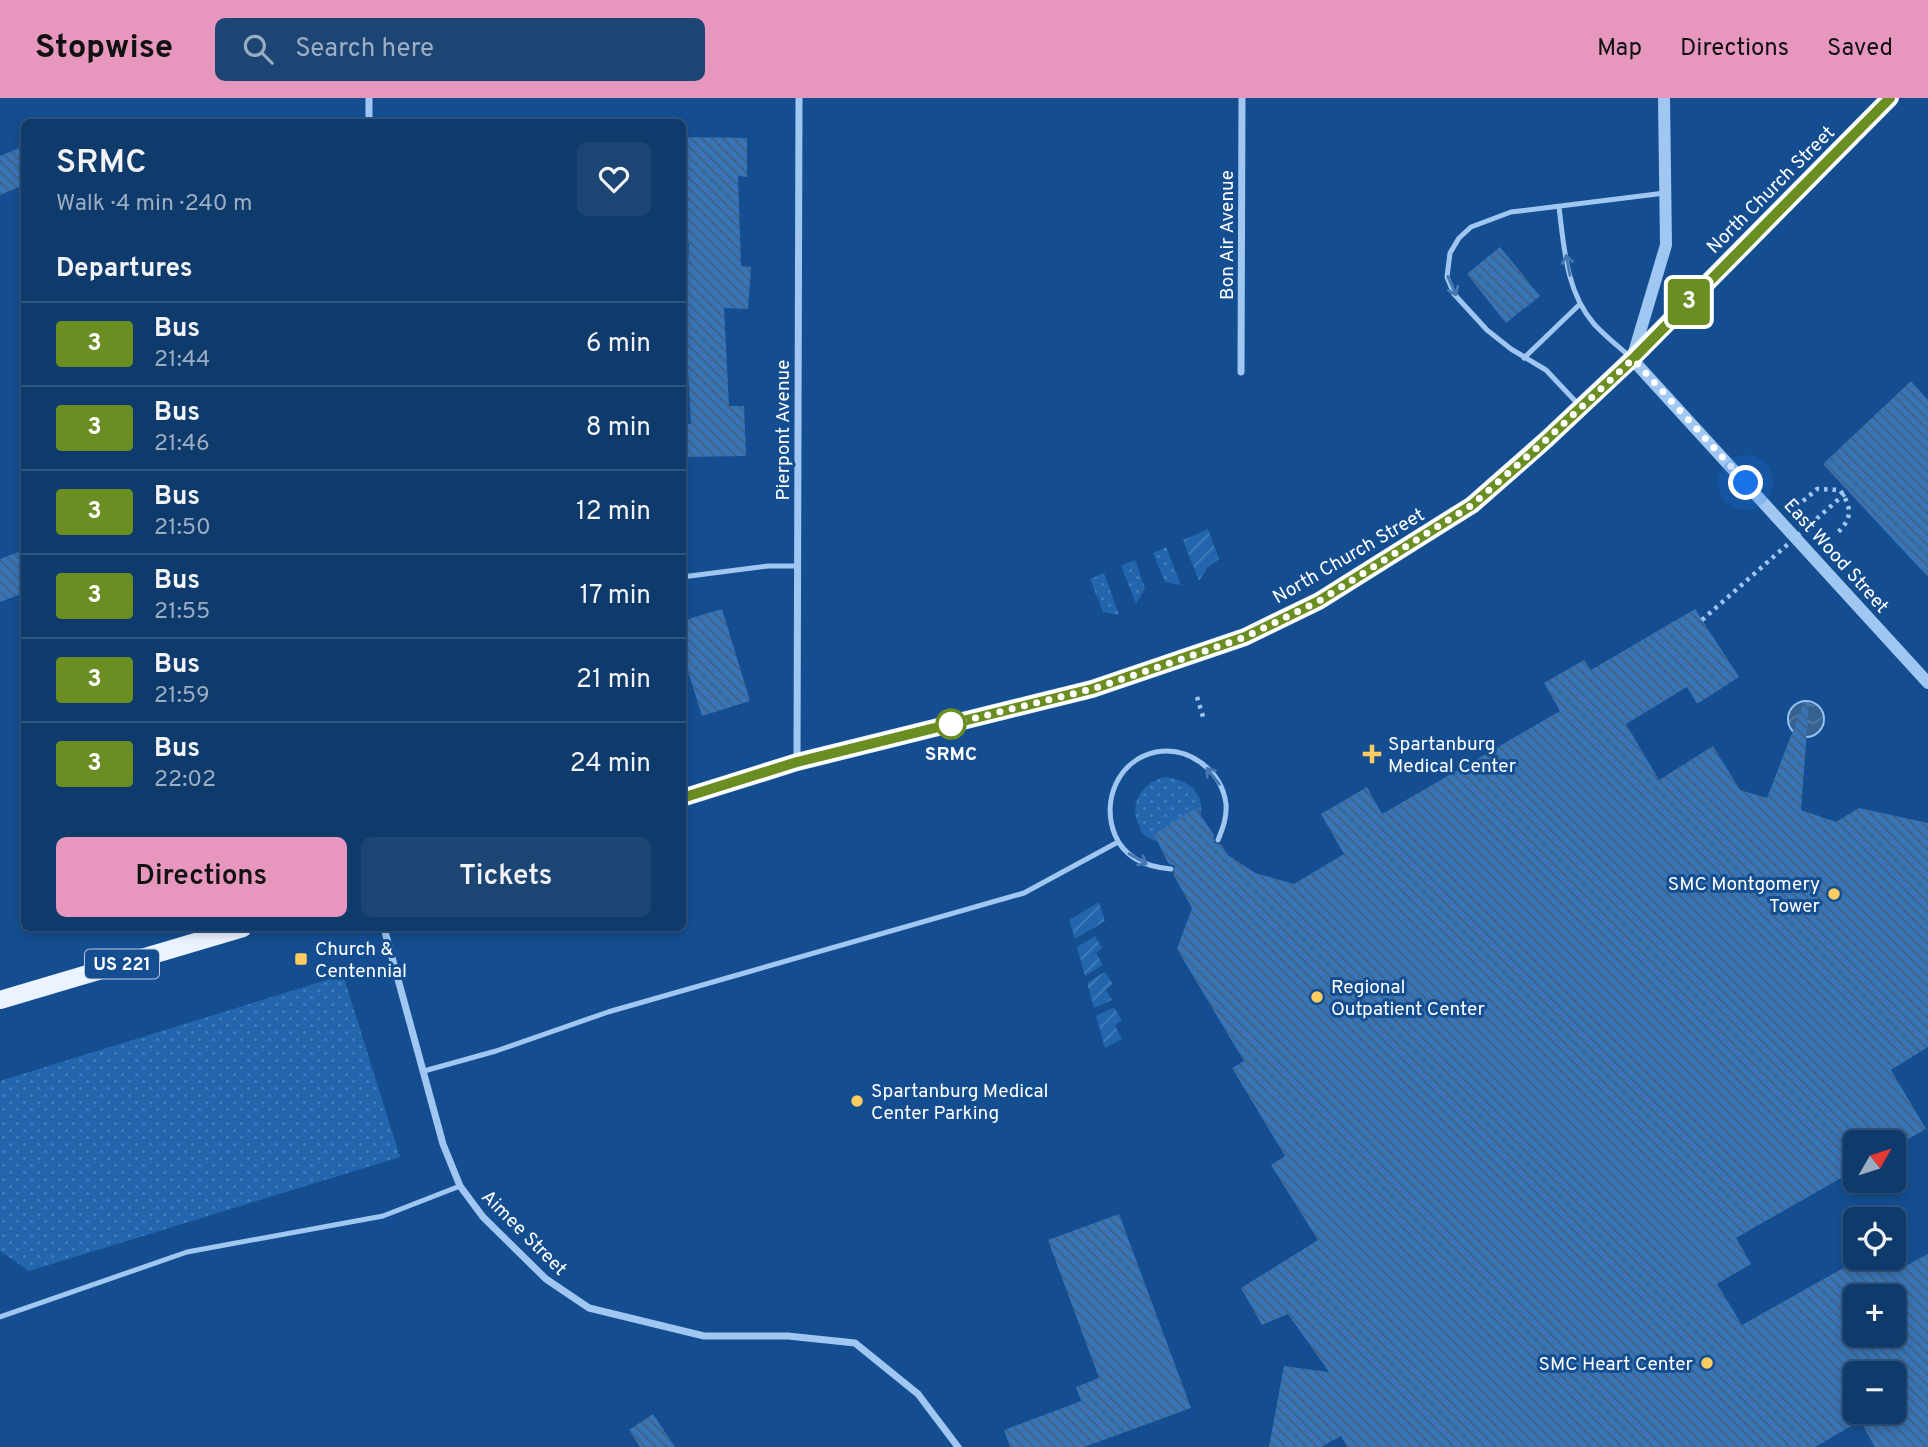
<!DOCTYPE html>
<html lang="en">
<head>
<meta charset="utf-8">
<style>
  :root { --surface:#0f3a6c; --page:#1d4574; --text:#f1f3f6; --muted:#9badc2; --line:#2f547f; --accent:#e797bd }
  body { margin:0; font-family:Overpass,sans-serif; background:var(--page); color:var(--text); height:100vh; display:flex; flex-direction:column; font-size:26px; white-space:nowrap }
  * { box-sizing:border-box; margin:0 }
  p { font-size:23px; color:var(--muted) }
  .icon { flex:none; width:38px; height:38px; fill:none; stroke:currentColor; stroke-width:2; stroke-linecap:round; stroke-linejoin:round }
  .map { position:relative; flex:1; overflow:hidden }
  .side { position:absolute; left:21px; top:21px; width:665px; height:812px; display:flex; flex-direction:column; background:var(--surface); border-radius:10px; box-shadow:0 4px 10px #0003,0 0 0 2px var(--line) }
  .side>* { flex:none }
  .badge { padding:0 14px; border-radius:5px; font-size:24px; line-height:46px }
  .needle { width:46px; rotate:51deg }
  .controls { position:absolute; left:1843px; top:1032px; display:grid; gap:14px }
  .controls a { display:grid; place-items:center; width:63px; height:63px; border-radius:10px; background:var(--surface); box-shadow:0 4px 10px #0003,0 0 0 2px var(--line); font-size:35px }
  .you { position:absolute; width:35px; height:35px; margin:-18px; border:5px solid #fff; border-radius:50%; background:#1a73e8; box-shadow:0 0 0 10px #1a73e833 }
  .map>.badge { position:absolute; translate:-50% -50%; box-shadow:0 0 0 4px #fff }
  h2 { padding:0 35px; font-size:26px; line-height:63px }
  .round { display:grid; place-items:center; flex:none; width:74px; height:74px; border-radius:10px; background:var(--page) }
  .headline { display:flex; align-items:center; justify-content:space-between; height:119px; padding:0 35px }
  h1 { font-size:33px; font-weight:600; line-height:52px }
  .primary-button { display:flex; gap:14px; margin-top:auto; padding:14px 35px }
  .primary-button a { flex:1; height:80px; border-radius:10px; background:var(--accent); color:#111; font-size:28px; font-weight:600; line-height:80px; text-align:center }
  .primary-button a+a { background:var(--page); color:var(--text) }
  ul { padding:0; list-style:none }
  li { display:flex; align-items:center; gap:21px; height:84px; padding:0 35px; border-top:2px solid var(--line) }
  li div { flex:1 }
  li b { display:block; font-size:26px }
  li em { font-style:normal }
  li .badge { min-width:77px; font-weight:700; text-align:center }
  header { display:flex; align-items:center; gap:42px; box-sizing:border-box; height:98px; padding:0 35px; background:var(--accent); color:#111 }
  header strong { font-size:33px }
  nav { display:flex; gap:38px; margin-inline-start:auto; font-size:24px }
  .search { width:490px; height:63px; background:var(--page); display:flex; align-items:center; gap:18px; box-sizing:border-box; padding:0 24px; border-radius:10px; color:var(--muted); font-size:26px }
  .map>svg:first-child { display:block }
</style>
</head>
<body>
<header>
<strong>Stopwise</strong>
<div class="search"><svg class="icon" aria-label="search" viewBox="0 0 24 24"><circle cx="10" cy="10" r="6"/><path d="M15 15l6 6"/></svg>Search here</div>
<nav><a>Map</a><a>Directions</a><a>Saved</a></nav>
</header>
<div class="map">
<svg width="1928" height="1349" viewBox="0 0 1928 1349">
  <defs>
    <pattern id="grass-dots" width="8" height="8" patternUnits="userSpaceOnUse" patternTransform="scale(1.75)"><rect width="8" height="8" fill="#2366ad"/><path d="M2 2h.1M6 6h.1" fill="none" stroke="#447db9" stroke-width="1.8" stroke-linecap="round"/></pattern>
    <pattern id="garden-furrows" width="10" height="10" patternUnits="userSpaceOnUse" patternTransform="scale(1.75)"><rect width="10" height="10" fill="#2366ad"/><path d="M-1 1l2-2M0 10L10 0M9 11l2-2" fill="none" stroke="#447db9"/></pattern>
    <pattern id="water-waves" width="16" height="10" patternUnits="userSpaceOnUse" patternTransform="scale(1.75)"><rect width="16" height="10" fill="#366190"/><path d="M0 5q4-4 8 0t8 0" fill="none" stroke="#5479a1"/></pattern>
    <pattern id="building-back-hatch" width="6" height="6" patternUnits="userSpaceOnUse" patternTransform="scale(1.75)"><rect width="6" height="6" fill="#3875b7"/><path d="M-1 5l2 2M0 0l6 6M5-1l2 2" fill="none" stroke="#426082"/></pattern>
  </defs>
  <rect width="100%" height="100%" fill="#144e90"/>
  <!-- grass -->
  <g fill="url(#grass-dots)">
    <path d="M1166,449l15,38 -16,-3 -12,-29z"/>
    <path d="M1135,462l10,28 -9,16 -15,-38z"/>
    <path d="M1104,475l15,42 -16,-3 -13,-33z"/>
    <path d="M1165,679c22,3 39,13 36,38l-5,-6 -42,25 4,8c-4,-2 -12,-5 -15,-8 -3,-3 -3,-7 -5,-11 -9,-21 6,-42 27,-46z"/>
    <path d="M343,877l57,182 -371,114 -29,-20v-170z"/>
  </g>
  <!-- garden -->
  <g fill="url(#garden-furrows)">
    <path d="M1208,431l11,30 -12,9 -8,13 -16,-41z"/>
    <path d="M1099,804l6,19 -30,18 -6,-19z"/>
    <path d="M1095,838l7,12 -6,5 7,12 -18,11 -8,-29z"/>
    <path d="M1105,874l8,12 -7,6 6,10 -18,8 -7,-25z"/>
    <path d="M1114,909l8,13 -7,5 7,14 -17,9 -9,-32z"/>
  </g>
  <!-- water -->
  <circle fill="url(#water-waves)" stroke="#92c3f4" stroke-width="2" cx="1806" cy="621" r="18"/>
  <!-- building -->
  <g fill="url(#building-back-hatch)" fill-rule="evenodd">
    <path d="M682,39l65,1v39l-9,-1 3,90 10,1 -3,42 -24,-1 5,98h15l2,50 -64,1v-33h9l-6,-105 4,-76 -5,1z"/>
    <path d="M24,48v39l-24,10v-39z"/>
    <path d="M1500,149l40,49 -34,27 -39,-49z"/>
    <path d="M1911,283l17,19v177l-105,-113z"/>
    <path d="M24,452v43l-24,9v-43z"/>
    <path d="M722,511l28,92 -48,15 -20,-64v-31z"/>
    <path d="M1695,511l44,68 -42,27 -10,-17 -61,37 33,56 54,-34 27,44 27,8 37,-96 5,1 -8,107 35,12 23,-14 69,15v224l-37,23 35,59 -32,18v-4h-39v27l-119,68 15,26 -34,20 25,41 119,-67h33l6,11 28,-15v193h-53l-15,-26 -45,26h-468l-6,-11 -20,11h-52l15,-81 45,6 -41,-58 -26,11 -21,-37 77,-48 -47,-75 14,-9 -53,-88 12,-7 -67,-112 15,-41 -19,-34 2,-8 -7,-3 -14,-29 42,-26 18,27v8l7,1 7,11 27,18 39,11 50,-30 -23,-40 46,-27 15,27 178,-103 -16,-28 40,-23 7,10zM1855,1199h39v38h-39zM1855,1276h39v38h-39z"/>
    <path d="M1119,1116l72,194 -107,39h-74l-6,-17 77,-29 -5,-14 23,-9 -51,-138z"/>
    <path d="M653,1316l22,33h-35l-11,-17z"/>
  </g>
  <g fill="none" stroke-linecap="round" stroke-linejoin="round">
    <!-- path -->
    <g stroke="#a0c7f1" stroke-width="4.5" stroke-dasharray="3.5 5" stroke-linecap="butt">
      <path d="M1803,403l14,-12 23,1c13,19 12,30 -5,45"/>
      <path d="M1197,599l7,23"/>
    </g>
    <!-- service -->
    <g stroke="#a0c7f1" stroke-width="5">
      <path d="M1559,109c5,40 7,85 35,117 11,12 24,22 36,33"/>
      <path d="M1524,260l56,-54"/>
      <path d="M1578,306l-32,-34 -35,-21 -24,-19 -33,-36 -7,-17 3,-24 9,-15 12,-11 40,-15 154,-19"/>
      <path d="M682,479l86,-11h29"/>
      <path d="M1171,771c-24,-2 -46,-10 -56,-34 -14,-34 3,-75 41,-83 33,-6 66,19 70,52 1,13 -3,24 -8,36"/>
      <path d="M424,973l72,-20 112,-39 416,-119 94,-51"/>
      <path d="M0,1219l187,-65 196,-36 77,-30"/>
    </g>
    <!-- minor -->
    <g stroke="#a0c7f1" stroke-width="7">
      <path d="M369,24v-24"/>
      <path d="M1241,274l1,-274"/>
      <path d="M797,663l2,-663"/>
      <path d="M384,830l59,216 17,42 23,31 63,62 43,29 115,28h84l67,7 63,51 40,53"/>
    </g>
    <!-- tertiary -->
    <path stroke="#a0c7f1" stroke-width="12" d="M1664,0l2,147 -34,114 296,324"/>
    <!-- primary -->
    <g stroke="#eaf3ff" stroke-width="18">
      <path d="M682,700l115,-36 295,-73 153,-52 74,-36 153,-96 75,-66 85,-80 258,-261"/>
      <path d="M0,902l243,-72"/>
    </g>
    <!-- path-bridge -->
    <path stroke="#a0c7f1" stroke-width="4.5" stroke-dasharray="3.5 5" stroke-linecap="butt" d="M1702,522l146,-129"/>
  </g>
  <!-- one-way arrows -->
  <defs><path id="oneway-shaft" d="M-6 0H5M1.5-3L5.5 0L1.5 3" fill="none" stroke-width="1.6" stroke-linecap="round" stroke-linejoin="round" transform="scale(1.75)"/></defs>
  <g stroke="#4578b2">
    <use href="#oneway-shaft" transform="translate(1568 167) rotate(-101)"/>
    <use href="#oneway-shaft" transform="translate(1452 188) rotate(66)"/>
    <use href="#oneway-shaft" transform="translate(1213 678) rotate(-128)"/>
    <use href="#oneway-shaft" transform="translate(1138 761) rotate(30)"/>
  </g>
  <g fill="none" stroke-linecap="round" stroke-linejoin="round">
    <!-- line casing -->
    <g stroke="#fff" stroke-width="16">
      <path id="line" d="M682,700l115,-36 295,-73 153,-52 74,-36 153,-96 59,-51 102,-95 257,-261"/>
    </g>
    <!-- line -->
    <use href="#line" stroke="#6b8e23" stroke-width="10"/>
    <!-- walk -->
    <path stroke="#fff" stroke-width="7" stroke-dasharray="0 12.6" d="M951,626l141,-35 90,-30 63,-22 74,-36 153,-96 75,-66 86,-80 113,124"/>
  </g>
  <!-- markers -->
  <circle fill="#fff" stroke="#6b8e23" stroke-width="3.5" cx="951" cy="626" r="14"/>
  <g fill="#ffcc60" stroke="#144e90" stroke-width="2.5">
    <path d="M1368.5 645.5h7v7h7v7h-7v7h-7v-7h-7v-7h7z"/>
    <circle cx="1834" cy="796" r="7"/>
    <rect x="294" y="854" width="14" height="14" rx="3.5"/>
    <circle cx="1317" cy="899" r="7"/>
    <circle cx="857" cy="1003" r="7"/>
    <circle cx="1707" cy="1265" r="7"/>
  </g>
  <g text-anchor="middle" stroke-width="6" stroke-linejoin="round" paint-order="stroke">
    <!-- shield labels -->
    <rect fill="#144e90" stroke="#b8cade" stroke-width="2" x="85" y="851.5" width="74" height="29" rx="5"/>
    <g font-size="18" font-weight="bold" fill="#fff">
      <text x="122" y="872">US 221</text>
    </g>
    <!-- street labels -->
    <g font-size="19" fill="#fff" stroke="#144e90">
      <text transform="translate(1770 91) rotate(-45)" y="7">North Church Street</text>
      <text transform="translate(1226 137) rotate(-90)" y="7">Bon Air Avenue</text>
      <text transform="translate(782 332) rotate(-90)" y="7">Pierpont Avenue</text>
      <text transform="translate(1348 457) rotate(-30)" y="7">North Church Street</text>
      <text transform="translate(1837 457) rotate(48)" y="7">East Wood Street</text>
      <text transform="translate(525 1134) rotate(45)" y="7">Aimee Street</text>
    </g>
    <!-- poi labels -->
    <g font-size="19" fill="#fff" stroke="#144e90" text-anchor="start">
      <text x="1388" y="652">Spartanburg<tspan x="1388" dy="22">Medical Center</tspan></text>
      <text x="1820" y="792" text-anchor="end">SMC Montgomery<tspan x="1820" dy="22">Tower</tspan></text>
      <text x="315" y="857">Church &amp;<tspan x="315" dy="22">Centennial</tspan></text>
      <text x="1331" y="895">Regional<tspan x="1331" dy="22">Outpatient Center</tspan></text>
      <text x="871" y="999">Spartanburg Medical<tspan x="871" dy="22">Center Parking</tspan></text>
      <text x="1693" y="1272" text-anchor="end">SMC Heart Center</text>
    </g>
    <!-- stop labels -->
    <g font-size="19" font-weight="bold" fill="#fff" stroke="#144e90">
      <text x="951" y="662">SRMC</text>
    </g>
  </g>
</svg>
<div class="controls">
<a><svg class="needle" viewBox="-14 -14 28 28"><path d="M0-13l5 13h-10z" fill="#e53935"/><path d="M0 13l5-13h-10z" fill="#9badc2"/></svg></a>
<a><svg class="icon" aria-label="locate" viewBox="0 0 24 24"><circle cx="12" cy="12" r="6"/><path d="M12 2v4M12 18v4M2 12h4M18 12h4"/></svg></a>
<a>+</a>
<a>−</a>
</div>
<div class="you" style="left:1746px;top:385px"></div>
<b class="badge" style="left:1689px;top:204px;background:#6b8e23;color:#fff">3</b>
<section class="side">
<div class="headline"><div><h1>SRMC</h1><p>Walk · 4 min · 240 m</p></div><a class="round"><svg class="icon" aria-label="heart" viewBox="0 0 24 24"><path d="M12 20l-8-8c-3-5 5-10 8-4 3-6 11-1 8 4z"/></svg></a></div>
<h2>Departures</h2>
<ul>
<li><span class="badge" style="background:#6b8e23;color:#fff">3</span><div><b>Bus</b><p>21:44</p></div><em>6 min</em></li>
<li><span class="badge" style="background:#6b8e23;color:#fff">3</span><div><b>Bus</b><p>21:46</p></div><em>8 min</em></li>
<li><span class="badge" style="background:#6b8e23;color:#fff">3</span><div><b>Bus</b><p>21:50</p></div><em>12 min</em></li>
<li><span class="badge" style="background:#6b8e23;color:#fff">3</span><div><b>Bus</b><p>21:55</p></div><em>17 min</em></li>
<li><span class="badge" style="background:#6b8e23;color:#fff">3</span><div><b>Bus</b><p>21:59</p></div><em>21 min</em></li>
<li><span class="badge" style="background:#6b8e23;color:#fff">3</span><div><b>Bus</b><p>22:02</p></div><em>24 min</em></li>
</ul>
<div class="primary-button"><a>Directions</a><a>Tickets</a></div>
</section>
</div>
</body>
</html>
